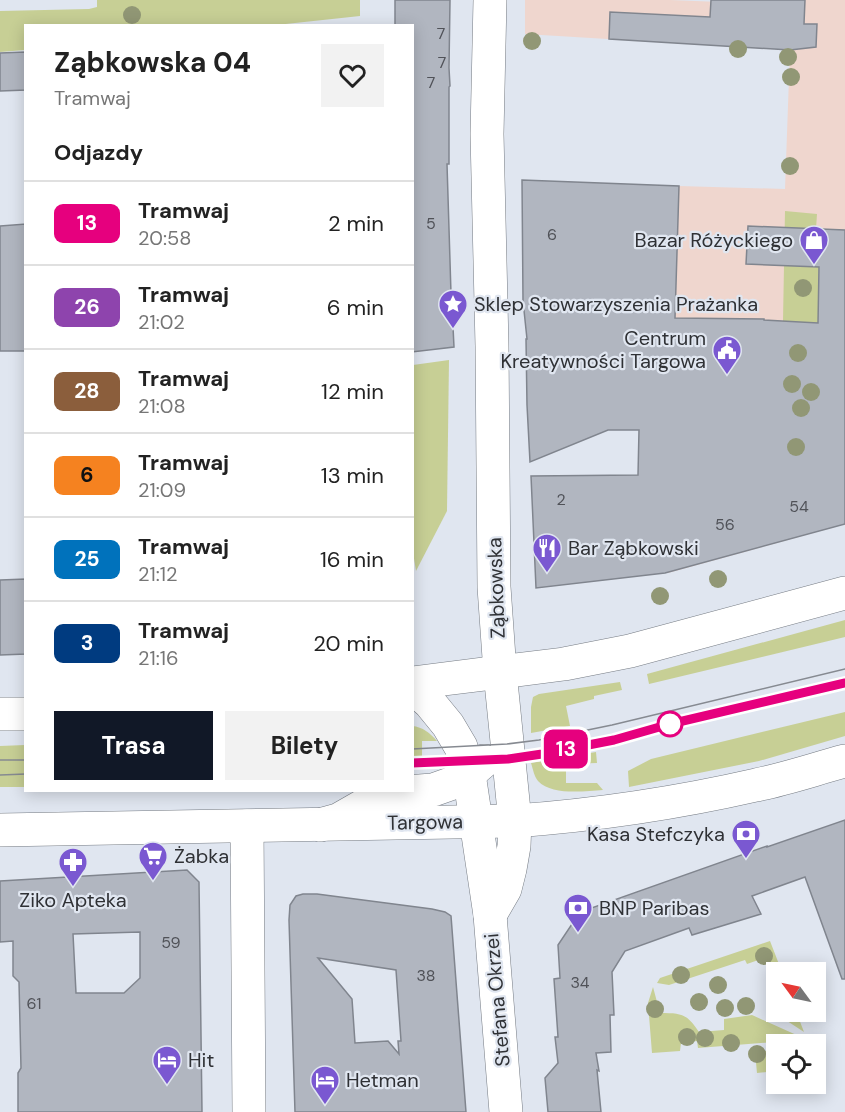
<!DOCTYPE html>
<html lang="pl">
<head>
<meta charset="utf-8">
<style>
  :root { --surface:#fff; --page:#f2f2f2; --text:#222; --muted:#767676; --line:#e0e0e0; --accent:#111827 }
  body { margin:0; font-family:"DM Sans",sans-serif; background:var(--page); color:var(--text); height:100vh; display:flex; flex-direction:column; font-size:22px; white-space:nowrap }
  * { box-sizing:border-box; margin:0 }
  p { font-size:20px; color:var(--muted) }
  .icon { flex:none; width:33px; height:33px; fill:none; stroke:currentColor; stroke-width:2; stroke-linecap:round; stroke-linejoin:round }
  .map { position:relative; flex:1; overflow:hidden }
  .details { position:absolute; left:24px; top:24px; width:390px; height:768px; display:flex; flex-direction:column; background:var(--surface); border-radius:0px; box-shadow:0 3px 15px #0003 }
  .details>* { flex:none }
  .badge { padding:0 12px; border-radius:9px; font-size:21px; line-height:39px }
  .needle { width:39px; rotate:303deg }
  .fabs { position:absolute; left:766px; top:962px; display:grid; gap:12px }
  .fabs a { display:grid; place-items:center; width:60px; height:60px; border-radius:0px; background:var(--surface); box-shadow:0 3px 15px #0003; font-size:30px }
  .map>.badge { position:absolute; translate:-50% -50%; box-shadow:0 0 0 3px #fff }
  h2 { padding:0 30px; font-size:22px; line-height:54px }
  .round { display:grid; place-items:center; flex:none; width:63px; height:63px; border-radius:0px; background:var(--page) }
  .head { display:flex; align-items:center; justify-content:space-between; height:102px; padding:0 30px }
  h1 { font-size:28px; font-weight:700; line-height:45px }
  .action { display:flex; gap:12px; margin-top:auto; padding:12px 30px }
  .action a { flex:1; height:69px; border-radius:0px; background:var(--accent); color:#fff; font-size:24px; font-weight:700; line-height:69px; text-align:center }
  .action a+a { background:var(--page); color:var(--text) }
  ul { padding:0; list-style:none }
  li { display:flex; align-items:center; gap:18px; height:84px; padding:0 30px; border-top:2px solid var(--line) }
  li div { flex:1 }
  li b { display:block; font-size:22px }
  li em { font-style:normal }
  li .badge { min-width:66px; font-weight:700; text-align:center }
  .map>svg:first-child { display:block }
</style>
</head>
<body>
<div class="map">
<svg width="845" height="1112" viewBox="0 0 845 1112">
  <rect width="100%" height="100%" fill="#e0e6f0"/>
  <!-- commercial -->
  <path fill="#efd6ce" d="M525,0h145l98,4 21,-4h56v524l-177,49 -2,-80 3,-90 7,-118 3,-99 106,3 5,-139 -265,-16z"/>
  <!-- green -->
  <g fill="#c7cf95">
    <path d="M97,0h263v16l-93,10h-241l-1,24 -25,2v-41l89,-2 8,-2z"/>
    <path d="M785,211l32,3 -1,15 -15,37 18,1 -3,183 -33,-129z"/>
    <path d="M449,360l-2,151 -31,60 -4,-25 1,-181z"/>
    <path d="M845,620v17l-196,47 -2,-10z"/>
    <path d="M620,682l2,8 -28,6v3l-28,7 4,20 -39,7v-26l2,-10 6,-3z"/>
    <path d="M845,712v24l-86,25 -130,26 -1,-16 23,-12z"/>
    <path d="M412,726c11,1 18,7 25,15h-15v25l-9,1z"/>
    <path d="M25,745v42h-25v-41z"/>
    <path d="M596,752l1,11 -31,1v19h31l6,7c-18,1 -51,6 -65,-9 -4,-5 -5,-12 -7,-18z"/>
    <path d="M770,941l12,31h-5v32l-13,-46 -17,6 -2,-4 -76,25 -12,-2 3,-5z"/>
    <path d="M653,987l7,26c22,0 27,1 39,19l25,-2v-11l28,-4 49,22 -3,3 -100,8 -1,-7 -16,2 -1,8 -28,2 -4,-50z"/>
    <path d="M779,1011h17l8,21 -23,-15z"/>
    <path d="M777,1050v21l-20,2 -2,-21z"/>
  </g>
  <!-- building -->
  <g fill="#b1b6c0" stroke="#80858e" stroke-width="1.5" fill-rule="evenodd">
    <path d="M395,0h55l-1,68 1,18 -1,1v77h-2l5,162 1,1 1,20 -42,5v-326h-17z"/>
    <path d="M711,0h94l-1,24h13l-1,23 -26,3 -181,-11 1,-27 100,5z"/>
    <path d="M26,52v38l-26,1v-38z"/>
    <path d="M522,180l157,6 -4,132 89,1v1l54,3 1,-56 -73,-3 2,-38 97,4v294l-180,49 -129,15 -5,-112 107,-1 1,-45h-31l-78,32 -3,-57 -1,-66h1l-4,-38z"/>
    <path d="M26,224v127h-26v-125z"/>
    <path d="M26,579v75l-26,1v-75z"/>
    <path d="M845,820v159h-3l-37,-102 -53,19 9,18 -69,21 -3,-7 -64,23 -13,21 2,43h-4l1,37 -15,1 3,18 -2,-1 4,42h-53l-3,-34 13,-15 -3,-26h3l-4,-58 6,-1 -2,-33 22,-33 187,-66v1z"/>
    <path d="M187,870l12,12 3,230h-184v-39l3,-5 -2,-86 -6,-6v-35l-13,1v-61zM140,932v46l-16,15h-48l-3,-59z"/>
    <path d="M303,894h14l115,15 13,3 6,4 15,196h-171l-6,-192 1,-15 6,-9zM318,958l78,12 5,71h-3l1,13 -11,-13 -33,2 -3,-44z"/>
  </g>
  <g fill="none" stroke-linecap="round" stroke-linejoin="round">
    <!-- tertiary casing -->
    <g stroke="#757b83" stroke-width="34">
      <g id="tertiary">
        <path d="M490,0l-3,134 5,212 2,241 6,85 15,149 -1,25 -4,23 -5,20 -15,26"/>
        <path d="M412,687l18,16 18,22 13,22 8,27 21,141 16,197"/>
        <path d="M320,825l18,-5 42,-24 12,-3 41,-3 17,-6 19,-10 15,-13"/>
        <path d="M247,826l2,286"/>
      </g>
    </g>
    <!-- secondary casing -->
    <g stroke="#757b83" stroke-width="34">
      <g id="secondary">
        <path d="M412,683l152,-19 66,-13 215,-58"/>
        <path d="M0,714h26"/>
        <path d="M0,830l515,-9c81,-6 162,-18 241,-36 30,-6 59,-16 89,-24"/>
      </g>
    </g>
    <!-- tertiary -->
    <use href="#tertiary" stroke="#fff" stroke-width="33"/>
    <!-- secondary -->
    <use href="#secondary" stroke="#fff" stroke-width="33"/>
    <!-- tram -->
    <g stroke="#868a91" stroke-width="1.5">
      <path d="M412,749l95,-5 32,-4 73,-15 233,-56"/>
      <path d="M0,760h26"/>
      <path d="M412,763l96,-4 33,-5 73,-14 56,-16 175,-41"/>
      <path d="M0,775l26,-1"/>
    </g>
  </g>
  <!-- trees -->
  <g fill="#919775">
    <circle cx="132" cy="15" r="9"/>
    <circle cx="532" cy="41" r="9"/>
    <circle cx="738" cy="49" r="9"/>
    <circle cx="788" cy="57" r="9"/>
    <circle cx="791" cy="77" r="9"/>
    <circle cx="790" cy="166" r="9"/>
    <circle cx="803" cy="288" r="9"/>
    <circle cx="798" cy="353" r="9"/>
    <circle cx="792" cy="384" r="9"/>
    <circle cx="811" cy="392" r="9"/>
    <circle cx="801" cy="408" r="9"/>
    <circle cx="796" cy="447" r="9"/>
    <circle cx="718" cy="579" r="9"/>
    <circle cx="660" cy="596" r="9"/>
    <circle cx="764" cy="956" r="9"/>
    <circle cx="681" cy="975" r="9"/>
    <circle cx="718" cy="985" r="9"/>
    <circle cx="699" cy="1002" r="9"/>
    <circle cx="746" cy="1006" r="9"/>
    <circle cx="725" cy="1008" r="9"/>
    <circle cx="655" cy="1009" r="9"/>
    <circle cx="687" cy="1037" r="9"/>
    <circle cx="705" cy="1038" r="9"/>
    <circle cx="731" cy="1043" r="9"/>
    <circle cx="757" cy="1054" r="9"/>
  </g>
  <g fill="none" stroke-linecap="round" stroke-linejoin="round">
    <!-- line casing -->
    <g stroke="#fff" stroke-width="14">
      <path id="line" d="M412,763l96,-4 34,-5 72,-14 56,-16 175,-41"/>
    </g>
    <!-- line -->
    <use href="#line" stroke="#e6007e" stroke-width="9"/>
  </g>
  <!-- icons -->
  <defs>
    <g id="shop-pin" transform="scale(1.5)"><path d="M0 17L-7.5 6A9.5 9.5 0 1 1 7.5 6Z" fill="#7a58d1" stroke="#e0e6f0"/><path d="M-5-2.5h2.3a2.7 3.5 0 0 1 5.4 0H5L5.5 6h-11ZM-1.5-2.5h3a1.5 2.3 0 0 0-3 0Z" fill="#fff"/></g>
    <g id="sight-pin" transform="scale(1.5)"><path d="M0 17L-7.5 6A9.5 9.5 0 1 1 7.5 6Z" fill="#7a58d1" stroke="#e0e6f0"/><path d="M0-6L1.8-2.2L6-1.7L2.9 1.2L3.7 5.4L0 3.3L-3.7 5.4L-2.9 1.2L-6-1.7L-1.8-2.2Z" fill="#fff"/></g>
    <g id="civic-pin" transform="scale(1.5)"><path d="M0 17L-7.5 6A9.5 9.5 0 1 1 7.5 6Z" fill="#7a58d1" stroke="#e0e6f0"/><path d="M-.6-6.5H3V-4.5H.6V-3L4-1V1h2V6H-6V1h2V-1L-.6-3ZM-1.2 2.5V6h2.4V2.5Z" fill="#fff"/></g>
    <g id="restaurant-pin" transform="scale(1.5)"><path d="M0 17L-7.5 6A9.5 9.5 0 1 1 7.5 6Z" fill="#7a58d1" stroke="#e0e6f0"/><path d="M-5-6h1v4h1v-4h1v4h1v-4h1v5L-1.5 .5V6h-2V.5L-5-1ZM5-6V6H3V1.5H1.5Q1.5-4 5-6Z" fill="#fff"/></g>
    <g id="bank-pin" transform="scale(1.5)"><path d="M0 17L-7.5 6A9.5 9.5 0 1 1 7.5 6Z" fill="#7a58d1" stroke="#e0e6f0"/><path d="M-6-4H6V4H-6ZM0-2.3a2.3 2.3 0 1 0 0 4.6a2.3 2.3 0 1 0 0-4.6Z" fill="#fff"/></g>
    <g id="supermarket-pin" transform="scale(1.5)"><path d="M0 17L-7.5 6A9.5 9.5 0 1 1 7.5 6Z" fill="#7a58d1" stroke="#e0e6f0"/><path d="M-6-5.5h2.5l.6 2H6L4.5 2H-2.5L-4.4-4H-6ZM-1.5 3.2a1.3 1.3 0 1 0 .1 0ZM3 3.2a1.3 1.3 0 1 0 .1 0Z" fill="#fff"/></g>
    <g id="pharmacy-pin" transform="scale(1.5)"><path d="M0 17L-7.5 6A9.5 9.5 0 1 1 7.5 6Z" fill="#7a58d1" stroke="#e0e6f0"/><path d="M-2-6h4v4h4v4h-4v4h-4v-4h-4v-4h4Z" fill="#fff"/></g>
    <g id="hotel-pin" transform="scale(1.5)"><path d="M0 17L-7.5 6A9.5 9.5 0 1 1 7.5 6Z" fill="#7a58d1" stroke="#e0e6f0"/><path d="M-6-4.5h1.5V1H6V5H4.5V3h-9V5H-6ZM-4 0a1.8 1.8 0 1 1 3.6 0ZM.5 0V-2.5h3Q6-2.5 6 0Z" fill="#fff"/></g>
  </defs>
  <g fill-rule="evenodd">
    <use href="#shop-pin" x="814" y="240"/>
    <use href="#sight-pin" x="453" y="304"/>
    <use href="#civic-pin" x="727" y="350"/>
    <use href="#restaurant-pin" x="547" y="548"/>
    <use href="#bank-pin" x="746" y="834"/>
    <use href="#supermarket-pin" x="153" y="856"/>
    <use href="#pharmacy-pin" x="73" y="862"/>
    <use href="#bank-pin" x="578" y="908"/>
    <use href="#hotel-pin" x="167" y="1060"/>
    <use href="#hotel-pin" x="325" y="1080"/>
  </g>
  <!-- markers -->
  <circle fill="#fff" stroke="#e6007e" stroke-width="3" cx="670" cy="724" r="12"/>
  <g text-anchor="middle" stroke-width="4.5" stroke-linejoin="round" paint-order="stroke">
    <!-- number labels -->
    <g font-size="16" fill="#505258">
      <text x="441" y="39">7</text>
      <text x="442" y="68">7</text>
      <text x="431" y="88">7</text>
      <text x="431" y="229">5</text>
      <text x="552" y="240">6</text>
      <text x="561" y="505">2</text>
      <text x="799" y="512">54</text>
      <text x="725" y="530">56</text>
      <text x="171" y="948">59</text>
      <text x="426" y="981">38</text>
      <text x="580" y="988">34</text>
      <text x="34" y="1009">61</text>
    </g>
    <!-- poi labels -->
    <g font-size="20" fill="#2f3135" stroke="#e0e6f0" text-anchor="start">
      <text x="793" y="247" text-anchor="end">Bazar Różyckiego</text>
      <text x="474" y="311">Sklep Stowarzyszenia Prażanka</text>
      <text x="706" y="345" text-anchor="end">Centrum<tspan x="706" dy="23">Kreatywności Targowa</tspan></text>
      <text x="568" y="555">Bar Ząbkowski</text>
      <text x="725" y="841" text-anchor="end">Kasa Stefczyka</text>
      <text x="174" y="863">Żabka</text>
      <text x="73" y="907" text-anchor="middle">Ziko Apteka</text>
      <text x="599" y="915">BNP Paribas</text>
      <text x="188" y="1067">Hit</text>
      <text x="346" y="1087">Hetman</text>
    </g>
    <!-- street labels -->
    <g font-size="20" fill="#2f3135" stroke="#e0e6f0">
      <text transform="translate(496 588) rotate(-92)" y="7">Ząbkowska</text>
      <text transform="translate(425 822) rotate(-1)" y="7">Targowa</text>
      <text transform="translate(497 1000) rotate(-95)" y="7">Stefana Okrzei</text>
    </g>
  </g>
</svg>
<div class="fabs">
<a><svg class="needle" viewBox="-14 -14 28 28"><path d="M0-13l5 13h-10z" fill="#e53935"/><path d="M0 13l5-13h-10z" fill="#767676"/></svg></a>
<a><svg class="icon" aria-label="locate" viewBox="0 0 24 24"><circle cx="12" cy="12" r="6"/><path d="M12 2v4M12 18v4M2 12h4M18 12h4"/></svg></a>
</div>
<b class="badge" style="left:566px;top:749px;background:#e6007e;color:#fff">13</b>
<section class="details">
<div class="head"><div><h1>Ząbkowska 04</h1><p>Tramwaj</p></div><a class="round"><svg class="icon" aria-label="heart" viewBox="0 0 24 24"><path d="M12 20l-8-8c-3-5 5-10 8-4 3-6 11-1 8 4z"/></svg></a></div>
<h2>Odjazdy</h2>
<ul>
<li><span class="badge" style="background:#e6007e;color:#fff">13</span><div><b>Tramwaj</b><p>20:58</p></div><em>2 min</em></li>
<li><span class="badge" style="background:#8e44ad;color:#fff">26</span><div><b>Tramwaj</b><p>21:02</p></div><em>6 min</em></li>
<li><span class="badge" style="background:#8b5e3c;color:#fff">28</span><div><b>Tramwaj</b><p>21:08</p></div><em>12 min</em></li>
<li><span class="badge" style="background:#f58220;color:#111">6</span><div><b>Tramwaj</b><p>21:09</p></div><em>13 min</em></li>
<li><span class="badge" style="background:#0072bc;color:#fff">25</span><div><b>Tramwaj</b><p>21:12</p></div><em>16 min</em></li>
<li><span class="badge" style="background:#003b80;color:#fff">3</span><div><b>Tramwaj</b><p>21:16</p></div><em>20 min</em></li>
</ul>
<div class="action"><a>Trasa</a><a>Bilety</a></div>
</section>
</div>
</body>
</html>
